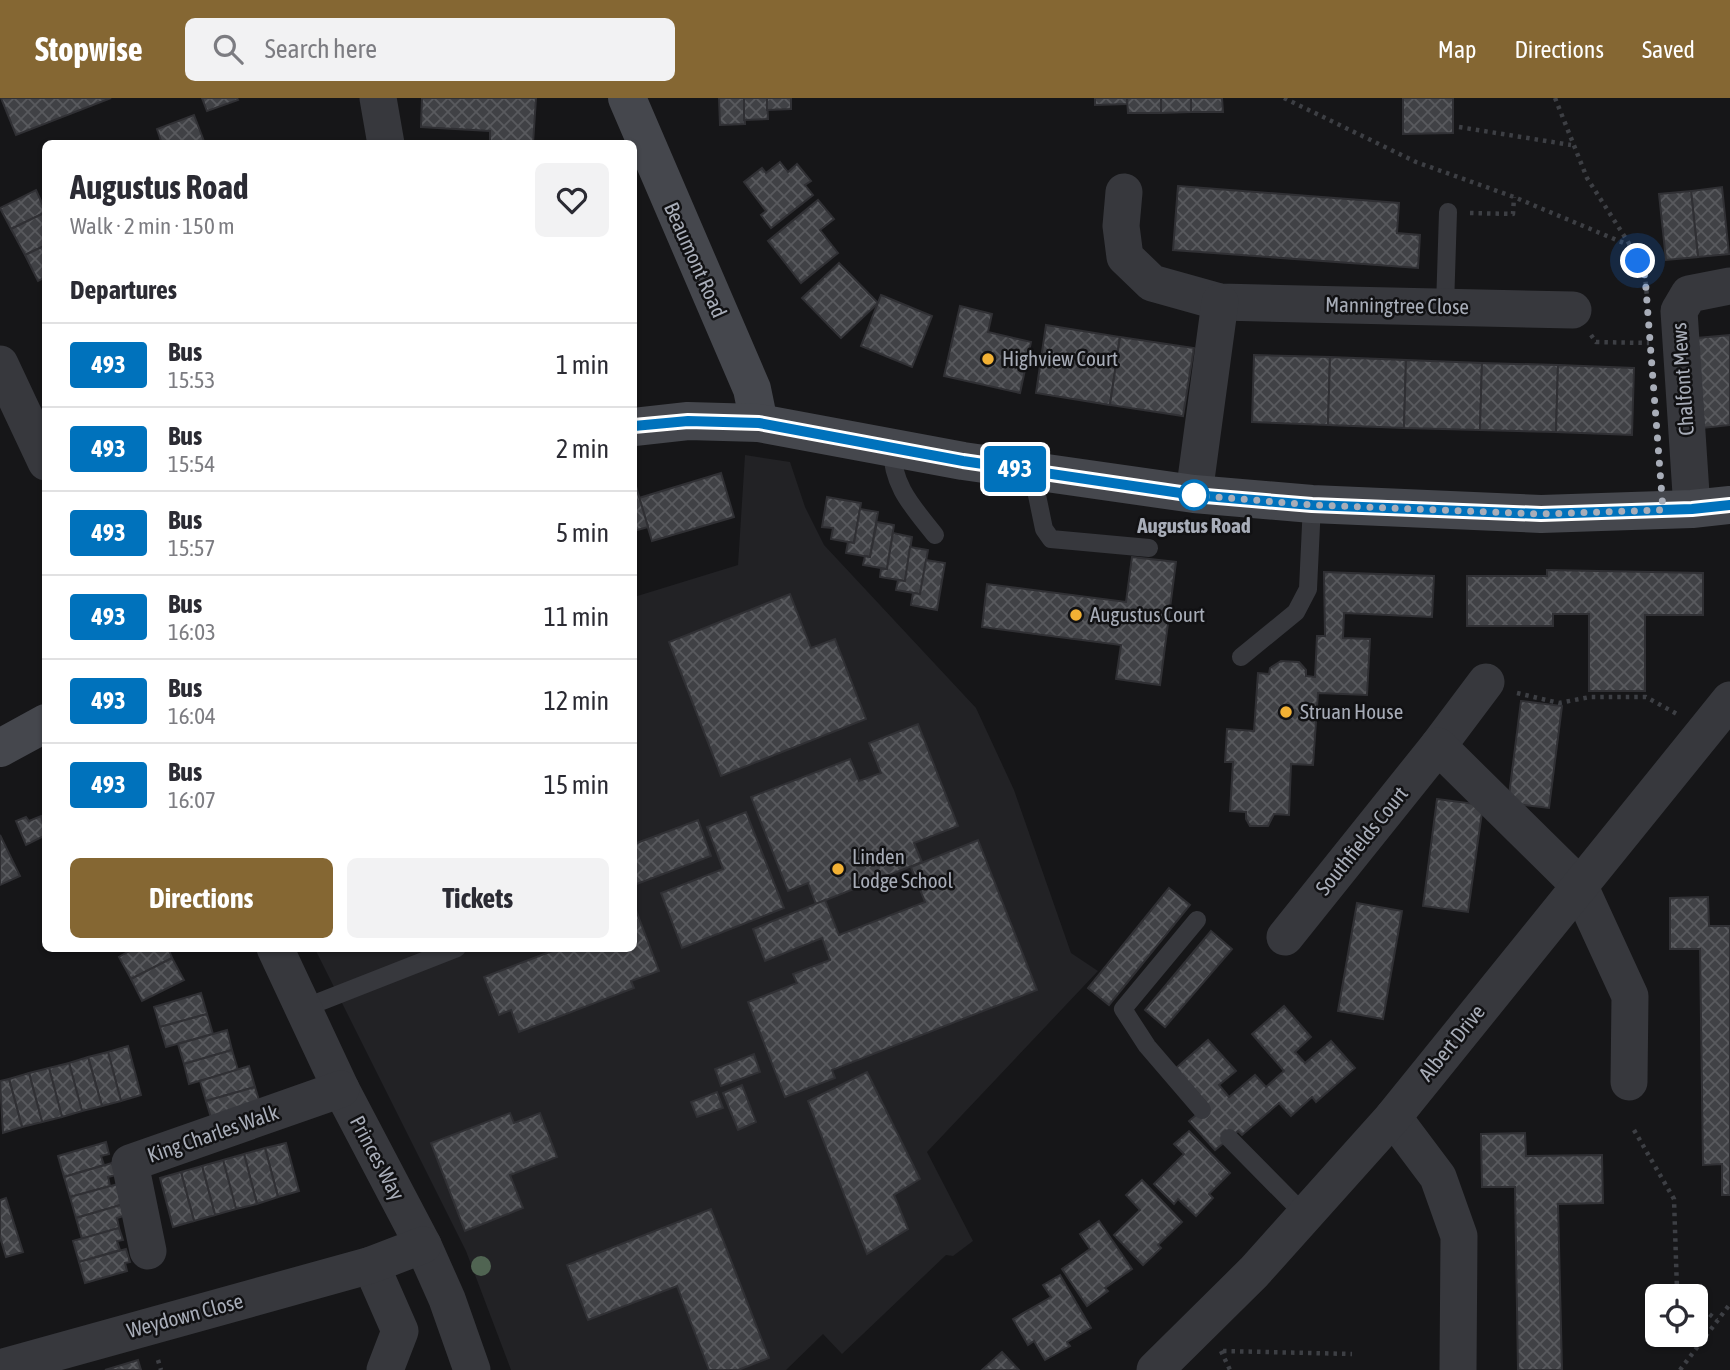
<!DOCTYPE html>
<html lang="en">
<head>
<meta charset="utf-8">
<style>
  :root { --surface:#fff; --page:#f2f2f3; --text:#2b2b33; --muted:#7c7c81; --line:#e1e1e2; --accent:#856733 }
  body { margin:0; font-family:"Asap Condensed",sans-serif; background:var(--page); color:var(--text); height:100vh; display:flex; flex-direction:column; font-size:26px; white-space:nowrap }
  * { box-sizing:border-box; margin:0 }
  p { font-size:23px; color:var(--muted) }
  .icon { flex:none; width:38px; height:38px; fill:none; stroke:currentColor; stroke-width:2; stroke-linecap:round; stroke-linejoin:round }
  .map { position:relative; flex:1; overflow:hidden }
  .details { position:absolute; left:42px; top:42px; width:595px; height:812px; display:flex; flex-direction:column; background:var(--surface); border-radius:10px; box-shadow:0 2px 5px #0004 }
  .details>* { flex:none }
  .badge { padding:0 14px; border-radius:5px; font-size:24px; line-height:46px }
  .controls { position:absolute; left:1645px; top:1186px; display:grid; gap:14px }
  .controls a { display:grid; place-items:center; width:63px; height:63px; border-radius:10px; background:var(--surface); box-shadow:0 2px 5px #0004; font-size:35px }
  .you { position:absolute; width:35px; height:35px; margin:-18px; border:5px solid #fff; border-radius:50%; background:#1a73e8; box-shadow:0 0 0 10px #1a73e833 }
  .map>.badge { position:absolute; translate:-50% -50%; box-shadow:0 0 0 4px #fff }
  h2 { padding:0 28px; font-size:26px; line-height:63px }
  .round { display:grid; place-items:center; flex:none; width:74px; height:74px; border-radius:10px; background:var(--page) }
  .summary { display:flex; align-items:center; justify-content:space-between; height:119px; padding:0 28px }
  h1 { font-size:33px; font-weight:700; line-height:52px }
  .cta { display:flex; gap:14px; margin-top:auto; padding:14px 28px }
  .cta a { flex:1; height:80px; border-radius:10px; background:var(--accent); color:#fff; font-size:28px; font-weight:700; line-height:80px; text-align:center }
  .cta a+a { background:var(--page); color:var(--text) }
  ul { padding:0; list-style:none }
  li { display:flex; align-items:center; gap:21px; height:84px; padding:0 28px; border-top:2px solid var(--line) }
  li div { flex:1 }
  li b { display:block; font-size:26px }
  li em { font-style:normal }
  li .badge { min-width:77px; font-weight:700; text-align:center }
  header { display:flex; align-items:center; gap:42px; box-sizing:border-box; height:98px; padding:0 35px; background:var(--accent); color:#fff }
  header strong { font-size:33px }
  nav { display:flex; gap:38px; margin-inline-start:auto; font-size:24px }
  .search { width:490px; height:63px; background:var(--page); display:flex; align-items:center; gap:18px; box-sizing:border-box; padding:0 24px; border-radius:10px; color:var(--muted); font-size:26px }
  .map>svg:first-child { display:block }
</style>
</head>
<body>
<header>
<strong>Stopwise</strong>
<div class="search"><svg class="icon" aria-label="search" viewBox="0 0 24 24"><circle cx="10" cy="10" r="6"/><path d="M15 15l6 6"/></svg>Search here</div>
<nav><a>Map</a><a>Directions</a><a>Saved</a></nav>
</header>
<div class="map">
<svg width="1730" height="1272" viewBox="0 0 1730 1272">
  <defs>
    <pattern id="building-cross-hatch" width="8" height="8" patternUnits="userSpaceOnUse" patternTransform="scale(1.75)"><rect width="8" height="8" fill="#404145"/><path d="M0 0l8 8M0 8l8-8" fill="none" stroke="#595a5e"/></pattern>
  </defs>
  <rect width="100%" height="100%" fill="#161618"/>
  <!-- built -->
  <path fill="#222225" d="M745,357l45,7 15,45 19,38 152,163 38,82 57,163 27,18 -171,181 46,89 -20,15 -7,-1 -104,99 -19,-20 -37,36h-275l-45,-119 -151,-302 319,-1v-351l104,-32z"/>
  <!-- building -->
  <g fill="url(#building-cross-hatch)" stroke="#303034" stroke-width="2">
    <path d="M1,0h110l-95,37z"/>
    <path d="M202,0h35l1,2 -31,11z"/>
    <path d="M422,0h114l-3,46h-43v-13l-69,-4z"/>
    <path d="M719,0h25l1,26 -25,1z"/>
    <path d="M744,0h23l1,21 -24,1z"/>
    <path d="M767,0h24v11l-24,1z"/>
    <path d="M1095,0h32v6l-32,1z"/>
    <path d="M1127,0h34v15h-33z"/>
    <path d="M1161,0h30v14l-30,1z"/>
    <path d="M1191,0h31l1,14h-32z"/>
    <path d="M1403,0h50v35l-50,1z"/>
    <path d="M194,17l11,29h-43l-5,-15z"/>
    <path d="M780,64l8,10 9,-8 14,17 -6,4 8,10 -42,33 -10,-13 5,-4 -22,-29 18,-14 4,5z"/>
    <path d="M1178,88l221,17 -2,30 23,2 -2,33 -245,-18z"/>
    <path d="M1722,89l7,67 -31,3 -7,-66z"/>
    <path d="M36,92l10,22 -35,17 -11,-21z"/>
    <path d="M1691,93l7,66 -32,3 -7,-66z"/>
    <path d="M818,102l16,19 -14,11 18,23 -37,30 -33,-42z"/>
    <path d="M46,114v33l-21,10 -14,-26z"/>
    <path d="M46,147v32l-8,4 -13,-26z"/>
    <path d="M839,165l39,40 -37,35 -39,-40z"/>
    <path d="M881,197l51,21 -20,51 -51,-21z"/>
    <path d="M960,208l32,8 -4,18 43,10 -11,51 -76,-17z"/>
    <path d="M1046,227l74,12 -10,68 -74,-12z"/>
    <path d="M1730,237v90l-37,4 4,-91z"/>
    <path d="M1120,239l74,11 -11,68 -73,-11z"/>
    <path d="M1254,257l76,2 -2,68 -76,-3z"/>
    <path d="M1330,259l76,3 -2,68 -76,-3z"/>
    <path d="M1406,262l76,3 -2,67 -76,-2z"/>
    <path d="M1482,265l76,2 -2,67 -76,-2z"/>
    <path d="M1558,267l76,3 -2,67 -76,-3z"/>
    <path d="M721,375l13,44 -82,24 -13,-43z"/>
    <path d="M635,385l13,44 -14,4v-47z"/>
    <path d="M827,399l34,6 -7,40 -23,-4 2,-11 -11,-1z"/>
    <path d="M860,411l18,3 -8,45 -24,-4 2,-11 6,1z"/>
    <path d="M877,424l17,3 -7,44 -24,-4 2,-9 5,1z"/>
    <path d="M893,435l19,4 -7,44 -25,-4 1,-8h6z"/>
    <path d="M910,449l18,3 -8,44 -24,-4 2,-10 7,1z"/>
    <path d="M1132,459l44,5 -16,123 -44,-6 5,-34 -139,-18 5,-43 139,18z"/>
    <path d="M926,462l19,3 -8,47 -26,-5 2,-12 7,1z"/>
    <path d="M1547,472l156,3v42h-58v76h-56v-77h-36v12h-86v-50h80z"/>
    <path d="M1324,474l110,4 -2,41 -88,-4 -1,25 27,1 -3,56 -49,-2 -5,72 -22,-1 -2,51 -15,-1 -6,12h-18l-4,-7v-7l-16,-1 3,-49h-8l2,-33 27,2 4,-58 11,1 1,-6 11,-7 18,1 7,8v6l9,1 2,-41h8z"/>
    <path d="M790,496l21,54 24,-9 31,80 -145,57 -52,-134z"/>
    <path d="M1521,603l41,5 -13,102 -41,-5z"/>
    <path d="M918,626l40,102 -44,17 8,19 -106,42 -8,-21 -20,8 -37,-94 99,-38 9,22 22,-8 -12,-30z"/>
    <path d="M1437,701l46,6 -15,107 -45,-6z"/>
    <path d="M746,714l38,96 -102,40 -21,-55 62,-24 -16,-42z"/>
    <path d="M41,718l5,19 -20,10 -10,-24 10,-4 3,4z"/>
    <path d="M698,722l13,36 -77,29v-41z"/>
    <path d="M0,737l20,41 -20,9z"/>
    <path d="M978,742l59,150 -205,80 3,8 -50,19 -37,-95 49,-19 -4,-9 37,-14 -8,-22 -57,23 -12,-32 72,-29 14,35 86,-33 -14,-35z"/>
    <path d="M1169,790l21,17 -81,100 -21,-17z"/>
    <path d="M1708,799l1,29h21v269h-8v-31l-19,1 -3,-216h-30v-51z"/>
    <path d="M1357,805l45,8 -19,108 -45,-8z"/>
    <path d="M634,807l25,66 -28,10 3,7 -115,44 -8,-22 -12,5 -15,-38 76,-29h74z"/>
    <path d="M1211,833l21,18 -67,78 -20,-17z"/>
    <path d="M135,850h33l4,10 -41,21 -12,-22z"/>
    <path d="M172,860l12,22 -42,21 -11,-22z"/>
    <path d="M201,895l6,21 -47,13 -6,-20z"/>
    <path d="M1284,908l27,31 -16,15 10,11 26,-22 24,27 -39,34 -4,-5 -21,19 -12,-13 -37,32 -4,-4 -23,19 -26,-29 19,-16 -32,-37 32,-28 28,31 -17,14 10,12 26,-22 11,12 18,-16 -32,-37z"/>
    <path d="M207,916l6,20 -47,13 -6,-20z"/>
    <path d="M227,932l5,20 -48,14 -6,-20z"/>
    <path d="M128,948l13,49 -20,6 -13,-49z"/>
    <path d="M232,952l6,20 -49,14 -5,-20z"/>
    <path d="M108,954l13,49 -19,5 -14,-49z"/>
    <path d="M754,956l6,18 -39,14 -6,-17z"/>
    <path d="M88,959l14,49 -20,5 -13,-48z"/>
    <path d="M69,965l13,48 -20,6 -13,-49z"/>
    <path d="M249,968l6,21 -49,14 -6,-20z"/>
    <path d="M49,970l13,49 -20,5 -13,-49z"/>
    <path d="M867,974l53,107 -26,16 14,34 -41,25 -59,-153z"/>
    <path d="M29,975l13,49 -20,5 -13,-48z"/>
    <path d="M9,981l13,48 -19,6 -3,-52z"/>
    <path d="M742,987l14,37 -18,8 -15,-37z"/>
    <path d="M255,989l6,20 -49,14 -6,-20z"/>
    <path d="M717,994l6,16 -26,9 -6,-15z"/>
    <path d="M510,1015l4,10 26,-10 17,44 -47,18 13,33 -58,23 -34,-88z"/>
    <path d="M1189,1033l41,42 -21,21 4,4 -17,18 -18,-17 -4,5 -20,-20 30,-30 -10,-10z"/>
    <path d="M1525,1035l1,23 76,-1 1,48 -45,1 4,166h-44l-3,-183h-33l-1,-53z"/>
    <path d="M106,1044l3,12 -8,2 3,9 -40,12 -6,-21z"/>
    <path d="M286,1045l13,48 -21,6 -13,-49z"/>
    <path d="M265,1050l13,49 -21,7 -13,-50z"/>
    <path d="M244,1056l13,50 -21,5 -13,-49z"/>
    <path d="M223,1062l13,49 -21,6 -13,-49z"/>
    <path d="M112,1065l4,12 -8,2 2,9 -40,11 -6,-20z"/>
    <path d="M202,1068l13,49 -21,6 -13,-49z"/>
    <path d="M181,1074l13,49 -21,6 -13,-49z"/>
    <path d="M1142,1082l40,42 -24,23 3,3 -18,17 -29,-30 26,-25 -14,-15z"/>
    <path d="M118,1086l6,20 -48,14 -6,-21z"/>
    <path d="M6,1100l17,54 -17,5 -6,-20v-37z"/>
    <path d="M124,1106l3,11 -10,3 2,10 -37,11 -6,-21z"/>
    <path d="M711,1111l58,149 -31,12h-29l-32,-84 -89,34 -21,-55z"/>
    <path d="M1099,1123l33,48 -27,19 3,3 -21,15 -25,-37 28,-20 -10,-15z"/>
    <path d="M119,1130l4,12 -6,1 3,9 -41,12 -6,-21z"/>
    <path d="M126,1151l4,13 -5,1 2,8 -42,12 -6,-21z"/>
    <path d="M1060,1177l31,53 -24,14 3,4 -25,14 -11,-19 -6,4 -15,-26 38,-22 -8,-12z"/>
    <path d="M1002,1254l17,18h-37z"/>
    <path d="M138,1262l3,10h-36z"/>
  </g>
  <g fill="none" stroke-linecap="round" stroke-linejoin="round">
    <!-- path -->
    <g stroke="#3d3f44" stroke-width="4.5" stroke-dasharray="3.5 5" stroke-linecap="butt">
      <path d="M1284,0l132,64 98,35 117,49 14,30 2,21"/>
      <path d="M1555,0l32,80 43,67"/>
      <path d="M1459,29l112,18"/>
      <path d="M1470,115l43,1 1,-17"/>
      <path d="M1591,237l5,7 53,1"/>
      <path d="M1517,595l42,10 31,-6h56l31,17"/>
      <path d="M1634,1032l40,69 3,91 9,7"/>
      <path d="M1696,1206l21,16"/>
      <path d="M1221,1253l9,19"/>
      <path d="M1223,1253l129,3"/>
      <path d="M158,1262l3,10"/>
      <path d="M1680,1272l50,-66"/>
    </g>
    <!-- lane -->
    <g stroke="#37383d" stroke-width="18">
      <path d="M1445,209l3,-95"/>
      <path d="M892,350c0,38 21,59 43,87"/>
      <path d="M1032,373l12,58 7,10 98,9"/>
      <path d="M1241,559l55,-45 12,-23 4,-85"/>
      <path d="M1197,822l-74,89 24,37 55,64"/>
      <path d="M304,910l153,-60"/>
      <path d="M1229,1040l75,76"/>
    </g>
    <!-- street -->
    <g stroke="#37383d" stroke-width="37">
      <path d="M378,0l8,46"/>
      <path d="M1124,94l-3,34 4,31 27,26 68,19 353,8"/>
      <path d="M0,266l46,98"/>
      <path d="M1194,396l26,-192"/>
      <path d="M1692,411l-13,-198 10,-17 41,-8"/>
      <path d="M1438,648l48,-64"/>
      <path d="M1285,839l153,-191 141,139 51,111 -1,86"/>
      <path d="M275,850l66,141 82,156 24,54 25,71"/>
      <path d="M1393,1019l45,60 21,59 -1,134"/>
      <path d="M148,1153l-18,-88 211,-74"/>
      <path d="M371,1167l29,66 -15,39"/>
      <path d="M0,1270l371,-103 52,-20"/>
      <path d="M1155,1272l99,-98 139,-155 337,-417"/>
    </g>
    <!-- secondary -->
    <g stroke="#45474d" stroke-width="38">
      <path d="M627,0l125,291 7,34"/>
      <path d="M634,329l54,-6 71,2 204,38 231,33 118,10 229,10 151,-5 38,-4"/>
      <path d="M0,650l46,-25"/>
    </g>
  </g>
  <!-- trees -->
  <circle fill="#506452" cx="481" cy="1168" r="10"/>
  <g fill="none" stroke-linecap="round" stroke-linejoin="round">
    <!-- line casing -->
    <g stroke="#fff" stroke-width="16">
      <path id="line" d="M634,328l54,-5 71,2 204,38 231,34 118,10 229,9 151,-5 38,-4"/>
    </g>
    <!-- line -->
    <use href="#line" stroke="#0072bc" stroke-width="10"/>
    <!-- walk -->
    <path stroke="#a8adb8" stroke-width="7" stroke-dasharray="0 12.6" d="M1194,397l118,10 229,9 122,-4 -18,-234 -7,-15"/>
  </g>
  <!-- markers -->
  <g fill="#f2b134" stroke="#111113" stroke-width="2.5">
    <circle cx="988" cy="261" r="7"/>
    <circle cx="1076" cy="517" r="7"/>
    <circle cx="1286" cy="614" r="7"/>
    <circle cx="838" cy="771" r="7"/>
  </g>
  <circle fill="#fff" stroke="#0072bc" stroke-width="3.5" cx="1194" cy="397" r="14"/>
  <g text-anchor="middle" stroke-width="5" stroke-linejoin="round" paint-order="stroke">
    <!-- street labels -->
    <g font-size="21" fill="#a8adb8" stroke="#111113">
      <text transform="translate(695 162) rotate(66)" y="7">Beaumont Road</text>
      <text transform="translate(1397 208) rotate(1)" y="7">Manningtree Close</text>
      <text transform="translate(1683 281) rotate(-94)" y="7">Chalfont Mews</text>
      <text transform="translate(1362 743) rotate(-51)" y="7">Southfields Court</text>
      <text transform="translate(1452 945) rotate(-51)" y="7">Albert Drive</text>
      <text transform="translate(213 1036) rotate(-19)" y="7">King Charles Walk</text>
      <text transform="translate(377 1060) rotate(62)" y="7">Princes Way</text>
      <text transform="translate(185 1218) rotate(-15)" y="7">Weydown Close</text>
    </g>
    <!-- poi labels -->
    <g font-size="21" fill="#a8adb8" stroke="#111113" text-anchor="start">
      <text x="1002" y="268">Highview Court</text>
      <text x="1090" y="524">Augustus Court</text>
      <text x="1300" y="621">Struan House</text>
      <text x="852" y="766">Linden<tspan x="852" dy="24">Lodge School</tspan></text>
    </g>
    <!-- stop labels -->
    <g font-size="21" font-weight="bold" fill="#a8adb8" stroke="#111113">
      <text x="1194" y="435">Augustus Road</text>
    </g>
  </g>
</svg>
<div class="controls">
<a><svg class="icon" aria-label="locate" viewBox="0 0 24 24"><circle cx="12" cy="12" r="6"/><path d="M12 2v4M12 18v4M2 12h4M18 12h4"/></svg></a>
</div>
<div class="you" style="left:1638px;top:163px"></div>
<b class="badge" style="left:1015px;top:371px;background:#0072bc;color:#fff">493</b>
<section class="details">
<div class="summary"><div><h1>Augustus Road</h1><p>Walk · 2 min · 150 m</p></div><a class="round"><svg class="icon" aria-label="heart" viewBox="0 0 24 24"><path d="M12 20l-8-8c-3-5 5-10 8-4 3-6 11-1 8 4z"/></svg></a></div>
<h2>Departures</h2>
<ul>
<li><span class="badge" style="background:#0072bc;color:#fff">493</span><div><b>Bus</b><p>15:53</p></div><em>1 min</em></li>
<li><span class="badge" style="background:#0072bc;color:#fff">493</span><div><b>Bus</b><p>15:54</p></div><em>2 min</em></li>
<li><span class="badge" style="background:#0072bc;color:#fff">493</span><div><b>Bus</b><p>15:57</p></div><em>5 min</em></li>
<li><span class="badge" style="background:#0072bc;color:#fff">493</span><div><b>Bus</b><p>16:03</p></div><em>11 min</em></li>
<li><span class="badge" style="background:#0072bc;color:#fff">493</span><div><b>Bus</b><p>16:04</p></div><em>12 min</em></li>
<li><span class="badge" style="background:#0072bc;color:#fff">493</span><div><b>Bus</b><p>16:07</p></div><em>15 min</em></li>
</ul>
<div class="cta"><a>Directions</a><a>Tickets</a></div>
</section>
</div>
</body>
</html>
